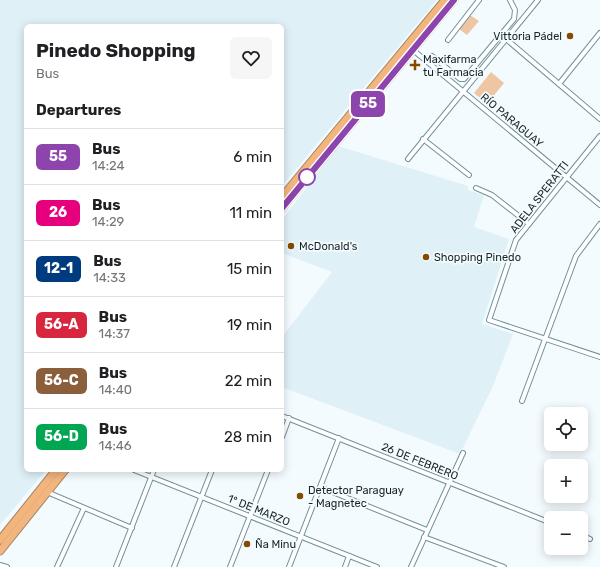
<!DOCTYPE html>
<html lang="en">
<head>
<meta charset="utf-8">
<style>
  :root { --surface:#fff; --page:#f6f6f6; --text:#202124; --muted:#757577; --line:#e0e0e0 }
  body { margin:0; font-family:Rubik,sans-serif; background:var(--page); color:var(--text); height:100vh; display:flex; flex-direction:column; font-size:15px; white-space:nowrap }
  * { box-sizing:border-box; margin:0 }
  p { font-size:13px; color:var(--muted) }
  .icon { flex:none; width:22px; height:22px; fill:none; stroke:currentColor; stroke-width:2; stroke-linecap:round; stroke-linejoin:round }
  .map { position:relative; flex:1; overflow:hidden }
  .side { position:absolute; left:24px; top:24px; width:260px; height:448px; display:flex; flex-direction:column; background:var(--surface); border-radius:6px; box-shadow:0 2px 10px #0003 }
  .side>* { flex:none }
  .badge { padding:0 8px; border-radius:6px; font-size:14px; line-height:26px }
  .controls { position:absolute; left:544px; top:407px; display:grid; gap:8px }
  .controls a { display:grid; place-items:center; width:44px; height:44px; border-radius:6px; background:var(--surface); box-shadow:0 2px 10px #0003; font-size:20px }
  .map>.badge { position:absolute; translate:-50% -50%; box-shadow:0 0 0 2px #fff }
  h2 { padding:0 12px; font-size:15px; line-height:36px }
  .round { display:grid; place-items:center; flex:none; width:42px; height:42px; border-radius:6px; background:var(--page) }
  .summary { display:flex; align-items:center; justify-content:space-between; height:68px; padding:0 12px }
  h1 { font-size:19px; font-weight:700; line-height:30px }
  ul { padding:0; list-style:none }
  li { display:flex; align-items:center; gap:12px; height:56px; padding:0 12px; border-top:1px solid var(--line) }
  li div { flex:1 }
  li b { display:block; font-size:15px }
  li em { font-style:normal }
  li .badge { min-width:44px; font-weight:700; text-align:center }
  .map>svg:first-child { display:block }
</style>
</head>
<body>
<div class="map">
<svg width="600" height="567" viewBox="0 0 600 567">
  <rect width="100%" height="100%" fill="#f4fbfe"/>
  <!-- built -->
  <g fill="#dff0f7">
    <path d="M0,0h437l-155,186v-160h-256v444h20l-46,55z"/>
    <path d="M338,146l130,40v4l16,5 -10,32 35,12 -27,85 31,10 -20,52 -33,68 -178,-67v-50l50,-65 -50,-19v-33z"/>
  </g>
  <!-- green -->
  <g fill="#efc6a2">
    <path d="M470,15l9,6 -12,14 -8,-6z"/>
    <path d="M491,72l13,11 -17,21 -13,-11z"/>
  </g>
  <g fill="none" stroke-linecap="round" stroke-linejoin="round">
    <!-- street casing -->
    <g stroke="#70919e" stroke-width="6">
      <g id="street">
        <path d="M506,39l94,80"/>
        <path d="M448,40l31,-40"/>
        <path d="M413,50l187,155"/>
        <path d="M432,56l28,23h4l50,-60 1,-9 -5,-10"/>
        <path d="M559,84l41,-51"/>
        <path d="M600,136l-84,104 -27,80 111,37"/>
        <path d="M423,139l46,36"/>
        <path d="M408,159l130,-159"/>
        <path d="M476,188l16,7 37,29"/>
        <path d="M522,401l54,-145 24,-32"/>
        <path d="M282,416l269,107"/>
        <path d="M282,437l7,-19"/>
        <path d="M134,470l243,97"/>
        <path d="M320,487l107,43"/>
        <path d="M47,492l85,36"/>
        <path d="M581,535l9,4"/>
        <path d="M424,537l80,30"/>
        <path d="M0,565l7,2"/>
        <path d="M57,567l27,-59"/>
        <path d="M116,567l38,-97"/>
        <path d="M174,567l38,-97"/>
        <path d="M230,567l38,-97"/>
        <path d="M289,567l50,-129"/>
        <path d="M345,567l4,-11"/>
        <path d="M411,567l52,-114"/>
      </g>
    </g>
    <!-- highway casing -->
    <g stroke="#a58361" stroke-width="9">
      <g id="highway">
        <path d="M282,197l163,-197"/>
        <path d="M282,208l172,-208"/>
        <path d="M0,540l56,-70"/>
        <path d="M0,551l65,-81"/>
      </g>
    </g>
    <!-- street -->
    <use href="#street" stroke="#fff" stroke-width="4"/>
    <!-- highway -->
    <use href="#highway" stroke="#f2b57e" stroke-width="7"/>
  </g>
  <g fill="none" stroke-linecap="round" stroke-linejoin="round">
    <!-- line casing -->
    <g stroke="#fff" stroke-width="9">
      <path id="line" d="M282,208l172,-208"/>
    </g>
    <!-- line -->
    <use href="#line" stroke="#8e44ad" stroke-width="6"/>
  </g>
  <!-- markers -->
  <g fill="#834a00" stroke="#f4fbfe" stroke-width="1.5">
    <circle cx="570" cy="36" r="4"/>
    <path d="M413 59h4v4h4v4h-4v4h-4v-4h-4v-4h4z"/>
    <circle cx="291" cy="246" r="4"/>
    <circle cx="426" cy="257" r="4"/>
    <circle cx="300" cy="496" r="4"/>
    <circle cx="247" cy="544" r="4"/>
  </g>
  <circle fill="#fff" stroke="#8e44ad" stroke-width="2" cx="307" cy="177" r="8"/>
  <g text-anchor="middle" stroke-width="3.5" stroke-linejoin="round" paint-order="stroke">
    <!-- poi labels -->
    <g font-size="11" fill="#17252a" stroke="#f4fbfe" text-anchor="start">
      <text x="562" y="40" text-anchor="end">Vittoria Pádel</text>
      <text x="423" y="63">Maxifarma<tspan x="423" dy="13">tu Farmacia</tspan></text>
      <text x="299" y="250">McDonald's</text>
      <text x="434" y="261">Shopping Pinedo</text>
      <text x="308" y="494">Detector Paraguay<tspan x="308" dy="13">- Magnetec</tspan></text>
      <text x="255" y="548">Ña Minu</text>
    </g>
    <!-- street labels -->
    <g font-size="11" fill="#17252a" stroke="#f4fbfe">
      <text transform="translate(512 120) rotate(40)" y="4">RÍO PARAGUAY</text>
      <text transform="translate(539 197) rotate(-52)" y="4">ADELA SPERATTI</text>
      <text transform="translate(420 461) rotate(22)" y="4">26 DE FEBRERO</text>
      <text transform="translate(259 510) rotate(22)" y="4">1° DE MARZO</text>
    </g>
  </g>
</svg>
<div class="controls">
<a><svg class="icon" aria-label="locate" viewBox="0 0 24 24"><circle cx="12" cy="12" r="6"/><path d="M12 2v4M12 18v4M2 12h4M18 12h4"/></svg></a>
<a>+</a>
<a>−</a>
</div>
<b class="badge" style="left:368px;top:104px;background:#8e44ad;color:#fff">55</b>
<section class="side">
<div class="summary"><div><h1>Pinedo Shopping</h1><p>Bus</p></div><a class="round"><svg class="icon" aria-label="heart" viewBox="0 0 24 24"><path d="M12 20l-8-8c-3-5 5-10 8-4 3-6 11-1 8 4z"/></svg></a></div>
<h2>Departures</h2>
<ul>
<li><span class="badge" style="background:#8e44ad;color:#fff">55</span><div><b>Bus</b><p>14:24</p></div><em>6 min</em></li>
<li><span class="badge" style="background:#e6007e;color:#fff">26</span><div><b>Bus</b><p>14:29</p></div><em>11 min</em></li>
<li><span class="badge" style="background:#003b80;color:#fff">12-1</span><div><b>Bus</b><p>14:33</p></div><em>15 min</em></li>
<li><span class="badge" style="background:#d7263d;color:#fff">56-A</span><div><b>Bus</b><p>14:37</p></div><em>19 min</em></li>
<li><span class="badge" style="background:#8b5e3c;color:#fff">56-C</span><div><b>Bus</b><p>14:40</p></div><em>22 min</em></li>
<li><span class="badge" style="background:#00a651;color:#fff">56-D</span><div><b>Bus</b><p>14:46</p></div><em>28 min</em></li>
</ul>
</section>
</div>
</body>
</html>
